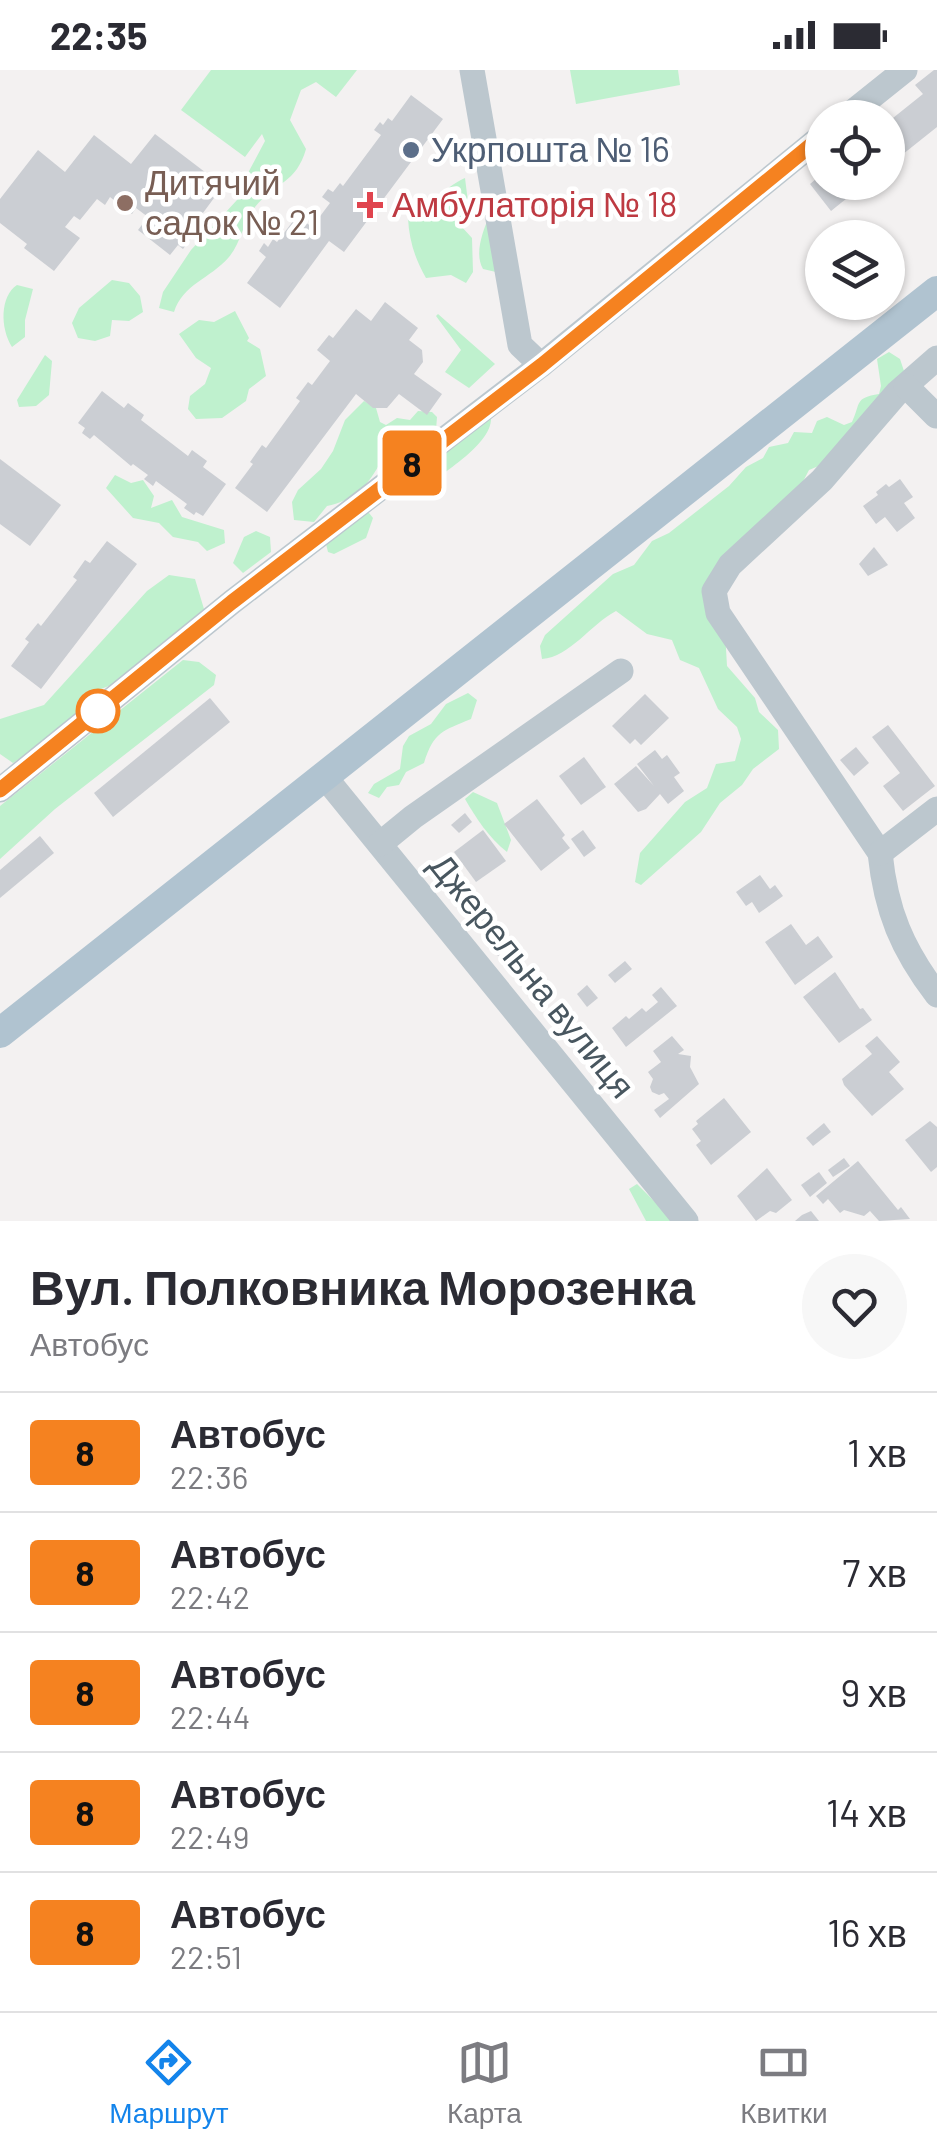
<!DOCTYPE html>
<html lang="uk">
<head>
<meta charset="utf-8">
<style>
  :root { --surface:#fff; --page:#f7f7f7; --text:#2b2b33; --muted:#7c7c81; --line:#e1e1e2; --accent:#1384eb }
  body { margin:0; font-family:Barlow,sans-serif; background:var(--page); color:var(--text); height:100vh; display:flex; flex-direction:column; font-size:38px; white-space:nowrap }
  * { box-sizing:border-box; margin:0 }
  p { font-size:32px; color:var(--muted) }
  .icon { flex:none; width:55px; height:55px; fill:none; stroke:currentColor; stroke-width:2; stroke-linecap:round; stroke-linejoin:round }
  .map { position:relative; height:1151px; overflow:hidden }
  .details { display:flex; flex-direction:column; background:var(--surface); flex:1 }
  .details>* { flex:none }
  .badge { padding:0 20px; border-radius:8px; font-size:35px; line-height:65px }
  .controls { position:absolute; left:805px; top:30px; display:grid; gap:20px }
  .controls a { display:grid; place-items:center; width:100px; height:100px; border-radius:50%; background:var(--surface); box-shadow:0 2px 8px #0004; font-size:50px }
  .map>.badge { position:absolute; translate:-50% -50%; box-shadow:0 0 0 5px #fff }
  .round { display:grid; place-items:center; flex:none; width:105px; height:105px; border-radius:52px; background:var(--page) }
  .head { display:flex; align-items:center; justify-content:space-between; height:170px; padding:0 30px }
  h1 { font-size:48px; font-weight:600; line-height:75px }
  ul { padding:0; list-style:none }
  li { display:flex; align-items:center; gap:30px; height:120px; padding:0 30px; border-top:2px solid var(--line) }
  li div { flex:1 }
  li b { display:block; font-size:38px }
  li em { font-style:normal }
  li .badge { min-width:110px; font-weight:700; text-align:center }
  .status { display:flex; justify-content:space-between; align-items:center; height:70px; padding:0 50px; background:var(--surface); direction:ltr }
  .status svg { height:28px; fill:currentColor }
  .dock { display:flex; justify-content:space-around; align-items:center; height:140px; border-top:2px solid var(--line); background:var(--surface); font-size:28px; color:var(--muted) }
  .dock a { display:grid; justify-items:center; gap:5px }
  .dock .selected { color:var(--accent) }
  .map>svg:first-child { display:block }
</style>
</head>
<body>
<div class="status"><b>22:35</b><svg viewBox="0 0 49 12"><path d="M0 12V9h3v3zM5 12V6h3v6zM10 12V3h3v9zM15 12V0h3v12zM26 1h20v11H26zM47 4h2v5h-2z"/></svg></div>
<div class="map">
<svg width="937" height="1151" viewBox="0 0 937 1151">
  <rect width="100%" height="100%" fill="#f3f1f1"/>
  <!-- green -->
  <g fill="#bff1ce">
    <path d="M211,0h146l-21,27 -20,-15 -15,8 -11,30 16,29c-10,35 -30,32 -51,58 -12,15 -14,36 -26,50 -19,22 -46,27 -55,55l-15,-4 4,-16 28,-42 57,-62 1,-17 16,-30 -3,-7 -17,23 -64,-47z"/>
    <path d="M570,0h108l2,15 -104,19z"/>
    <path d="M465,108l4,32 -8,16 11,12 1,34 -7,11 -15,-8 -25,3c-11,-19 -17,-38 -18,-60 7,-7 50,-38 57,-40z"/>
    <path d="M489,146l7,56 -13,-3c-9,-16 0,-37 6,-53z"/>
    <path d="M112,210l17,3 11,13 3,16 -14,9 -17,-1 -2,16 -15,5 -17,-3 -6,-15 7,-15z"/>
    <path d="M17,215l16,4 -8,31v17l-13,10c-12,-19 -12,-51 5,-62z"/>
    <path d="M235,241l14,27 -2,3 13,8 6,27 -17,13 -3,12 -24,17 -26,1 -8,-10 2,-13 15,-12 6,-16 -15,-10 -17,-24 20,-14 15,2z"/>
    <path d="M438,244l57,50 -26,24 -24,-16 16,-22 -25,-34z"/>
    <path d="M889,282l11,7 4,12 -71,89 -24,10 -13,25 -75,67 6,104 28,32 4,14 19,18 1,19 -26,20 -11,16 -22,18 -19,29 -60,53 -6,-3 5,-29 45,-51 22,-14 9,-24 19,-3 6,-22 -4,-12 -19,-18 -19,-41 -19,-8 -8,-20 -25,-6 -31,-23c-25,13 -46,46 -74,48l-2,-13 5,-11 68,-61 21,-9 18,-24 17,-8 60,-47 17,-19 17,-9 6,-11 19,-4 6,-11 18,1 5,-12 10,-4 17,8 8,-3c9,-19 2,-24 27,-28l2,-8 -4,-27z"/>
    <path d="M45,285l7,6 -3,34 -13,11 -17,1 -2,-7z"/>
    <path d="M364,331l12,7 4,14 6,3 11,-7 13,2 8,-9 14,1 5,5 -1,13c-8,8 -13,6 -22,11 -14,6 -19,19 -35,24 -12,22 -27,36 -52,41l-13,16 -20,-2 -2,-18 6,-12 23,-21 12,-18 12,-31z"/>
    <path d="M491,348c1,29 -59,61 -81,80l-12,-1 -5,-11z"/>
    <path d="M115,405l16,8 12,-3 11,16 -3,12 21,-8 10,17 42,13 1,13 -18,8 -9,-9 -25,-5 -14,-14 -26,-5 -27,-30z"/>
    <path d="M362,443h7l4,5 -7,20 -32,16 -6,-2 -3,-12z"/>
    <path d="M256,461l14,6 1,15 -28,21 -10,-10 11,-26z"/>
    <path d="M169,505l26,4 9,30 -82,72 -29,11 -16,27 -64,44 -13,-9v-35l44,-14 103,-114z"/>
    <path d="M183,590l16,2 17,13 -2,10 -159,124 -55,50v-53z"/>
    <path d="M468,623l9,7 -6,19c-28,12 -37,12 -47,44l-18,9 -7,13 -12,2 -8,11 -11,-5 6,-9 26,-15 3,-23 6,-10 22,-12 15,-20z"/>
    <path d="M473,722l24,11 14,37 -4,12c-18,-14 -31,-34 -42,-53z"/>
    <path d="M637,1114l37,37h-28l-17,-32z"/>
  </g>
  <!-- building -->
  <g fill="#cbced3">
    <path d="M934,0h3v57l-49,39v-44l35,-28 -8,-9z"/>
    <path d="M411,25l32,24 -99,133 -15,-11 -49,67 -33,-25 19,-26 -7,-6 5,-8 4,4 5,-8 4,3 20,-26 15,11 18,-24 -8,-6 6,-8 5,3 7,-9 3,3 38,-51 -7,-5 6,-8 3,3 5,-7 4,3z"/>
    <path d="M155,64l63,48 -10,12 6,4 -14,19 5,3 -22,29 -5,-4 -8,10 -32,-25 10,-13 -12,-9 -4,6 -22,-17 -5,8 -8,-6 -17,21 -6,-4 -9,11 15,11 -26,33 -30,-23 3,-4 -27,-21v-24l38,-49 27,22 29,-37 37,29z"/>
    <path d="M822,104v8h45l-36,29 -21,-27z"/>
    <path d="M385,232l33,26 -9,12 13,10 1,12 -9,12 28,20 -15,21 -28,-21 -12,14h-14l-17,-14 -89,118 -32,-24 18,-24 -3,-2 12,-17 4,3 34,-47 -4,-3 12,-16 4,3 18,-24 -13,-11 12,-15 4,3 23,-29 15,12z"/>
    <path d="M102,321l22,17 4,-5 16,12 -3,5 47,36 4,-6 15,11 -4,6 23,17 -23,32 -7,-4 -2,3 -10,-7 3,-4 -31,-23 -3,5 -9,-7 4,-4 -15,-11 -2,2 -37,-31 -4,4 -8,-6 3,-5 -7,-5z"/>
    <path d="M0,389l61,46 -31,41 -30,-22z"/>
    <path d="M900,409l13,18 -9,6 11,15 -18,14 -12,-15 -9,7 -13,-18 15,-11 -2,-3 10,-8 3,3z"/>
    <path d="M107,471l30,23 -96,125 -30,-23 18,-24 -4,-3 13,-16 3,3 36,-46 -4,-3 12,-17 5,3z"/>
    <path d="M874,477l14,18 -20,11 -9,-12z"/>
    <path d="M645,624l24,24 -28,27 -6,-6 -5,5 -18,-18z"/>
    <path d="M210,628l20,24 -117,95 -19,-24z"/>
    <path d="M888,655l47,61 -32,25 -20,-25 17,-13 -28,-36z"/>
    <path d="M856,677l13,16 -15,13 -14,-16z"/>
    <path d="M655,680l7,9 5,-4 13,18 -6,4 10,14 -16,13 -8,-10 -14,15 -8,3 -24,-28 22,-18 18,20 -17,-22z"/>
    <path d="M584,687l22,30 -25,18 -22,-29z"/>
    <path d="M537,729l28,36 -3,3 8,10 -29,23 -37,-47z"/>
    <path d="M465,743l7,9 -13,11 -8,-8z"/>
    <path d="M483,760l23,31 -30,21 -22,-30z"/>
    <path d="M583,760l13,18 -12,9 -13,-18z"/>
    <path d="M40,766l14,17 -54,45v-28z"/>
    <path d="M760,805l10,14 5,-4 8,11 -24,17 -7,-11 -6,4 -10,-14z"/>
    <path d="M483,838l30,37 -15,11 -28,-39z"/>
    <path d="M791,854l15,21 12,-9 15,21 -38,28 -30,-43z"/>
    <path d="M625,891l7,8 -17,14 -7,-8z"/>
    <path d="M835,902l25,37 3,-1 9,12 -33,23 -36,-46z"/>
    <path d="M587,915l11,13 -11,9 -10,-13z"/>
    <path d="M661,917l16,19 -51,41 -14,-19 14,-12 3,3 13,-11 4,4 12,-10 -6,-7z"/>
    <path d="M672,966l12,14 -6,4 13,2 -1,11 9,17 -39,34 -6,-8 15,-11 -5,-6 -5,2 -7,-3 -2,-5 3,-8 -5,-7 13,-10 -8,-11z"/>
    <path d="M877,966l23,26 -11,10 15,17 -32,27 -28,-31 -2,-6 30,-25 -7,-8z"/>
    <path d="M724,1028l27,34 -40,33 -15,-20 5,-4 -9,-12 6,-5 -2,-3z"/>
    <path d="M930,1051l7,6v40l-6,5 -26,-32z"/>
    <path d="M824,1053l7,9 -18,14 -7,-8z"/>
    <path d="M844,1088l6,8 -17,11 -5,-7z"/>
    <path d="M858,1091l40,49 3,-3 9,12 -31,2 -9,-10 -6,5 -20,-6 -4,3 -12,-14 -5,5 -7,-8z"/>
    <path d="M767,1098l25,32 -16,13 -6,-2 -14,10 -19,-25z"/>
    <path d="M819,1102l8,11 -17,14 -9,-12z"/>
    <path d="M811,1141l8,10h-24l7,-6z"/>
  </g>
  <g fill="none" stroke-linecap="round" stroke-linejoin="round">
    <!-- minor -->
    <g stroke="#bcc7ce" stroke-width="25">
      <path d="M472,0l48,275 21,20"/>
      <path d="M845,48l60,-48"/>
      <path d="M937,288l-40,35 -75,87 -92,85 -16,26 4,22 162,240c6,58 22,96 57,142"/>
      <path d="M906,316l30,30"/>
      <path d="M324,706l362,445"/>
      <path d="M0,720l232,-188 309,-237 281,-229"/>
      <path d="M380,774l33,-27 208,-146"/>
      <path d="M880,783l57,-44"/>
    </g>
    <!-- major -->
    <path stroke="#b0c3d0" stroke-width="30" d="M0,963l937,-742"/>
  </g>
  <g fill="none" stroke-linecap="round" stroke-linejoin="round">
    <!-- line casing -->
    <g stroke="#fff" stroke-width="22">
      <path id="line" d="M0,720l232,-188 310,-237 280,-229"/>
    </g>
    <!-- line -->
    <use href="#line" stroke="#f58220" stroke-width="15"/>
  </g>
  <!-- markers -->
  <circle fill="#5c6f8a" stroke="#fff" stroke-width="4" cx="411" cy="80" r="10"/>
  <circle fill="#8d6e63" stroke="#fff" stroke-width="4" cx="125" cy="133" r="10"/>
  <path fill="#e0444e" stroke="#fff" stroke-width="4" d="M365 120h10v10h10v10h-10v10h-10v-10h-10v-10h10z"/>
  <circle fill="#fff" stroke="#f58220" stroke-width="5" cx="98" cy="641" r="20"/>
  <g text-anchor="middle" stroke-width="9" stroke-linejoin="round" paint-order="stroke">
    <!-- service labels -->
    <g font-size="35" fill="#4e5e75" stroke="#fff" text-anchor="start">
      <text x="431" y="92">Укрпошта № 16</text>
    </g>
    <!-- education labels -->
    <g font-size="35" fill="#785e54" stroke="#fff" text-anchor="start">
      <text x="145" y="125">Дитячий<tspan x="145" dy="40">садок № 21</tspan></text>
    </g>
    <!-- health labels -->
    <g font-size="35" fill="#be3a42" stroke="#fff" text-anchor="start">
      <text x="392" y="147">Амбулаторія № 18</text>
    </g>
    <!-- street labels -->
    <g font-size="35" fill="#48565f" stroke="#fff">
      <text transform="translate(532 906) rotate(51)" y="12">Джерельна вулиця</text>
    </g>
  </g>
</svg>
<div class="controls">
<a><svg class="icon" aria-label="locate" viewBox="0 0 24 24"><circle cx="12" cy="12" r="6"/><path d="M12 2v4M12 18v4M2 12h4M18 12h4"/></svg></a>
<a><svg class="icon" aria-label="layers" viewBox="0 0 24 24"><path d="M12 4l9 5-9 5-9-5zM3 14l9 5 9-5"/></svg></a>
</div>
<b class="badge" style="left:412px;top:393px;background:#f58220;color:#111">8</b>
</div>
<section class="details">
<div class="head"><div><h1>Вул. Полковника Морозенка</h1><p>Автобус</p></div><a class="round"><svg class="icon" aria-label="heart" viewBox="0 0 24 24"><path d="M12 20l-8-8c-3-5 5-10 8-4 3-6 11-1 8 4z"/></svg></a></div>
<ul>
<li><span class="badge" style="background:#f58220;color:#111">8</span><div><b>Автобус</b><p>22:36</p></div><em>1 хв</em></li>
<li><span class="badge" style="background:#f58220;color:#111">8</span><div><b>Автобус</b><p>22:42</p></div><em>7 хв</em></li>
<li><span class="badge" style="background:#f58220;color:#111">8</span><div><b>Автобус</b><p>22:44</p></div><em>9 хв</em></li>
<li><span class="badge" style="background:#f58220;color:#111">8</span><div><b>Автобус</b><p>22:49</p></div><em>14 хв</em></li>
<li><span class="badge" style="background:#f58220;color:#111">8</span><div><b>Автобус</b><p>22:51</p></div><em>16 хв</em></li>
</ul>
</section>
<nav class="dock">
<a class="selected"><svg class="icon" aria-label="directions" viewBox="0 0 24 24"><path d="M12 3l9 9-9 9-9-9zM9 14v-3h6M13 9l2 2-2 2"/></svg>Маршрут</a>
<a><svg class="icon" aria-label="map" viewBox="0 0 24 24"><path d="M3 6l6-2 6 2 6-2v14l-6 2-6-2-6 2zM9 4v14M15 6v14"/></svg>Карта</a>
<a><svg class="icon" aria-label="tickets" viewBox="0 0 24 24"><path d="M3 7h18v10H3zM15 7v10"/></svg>Квитки</a>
</nav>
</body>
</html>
